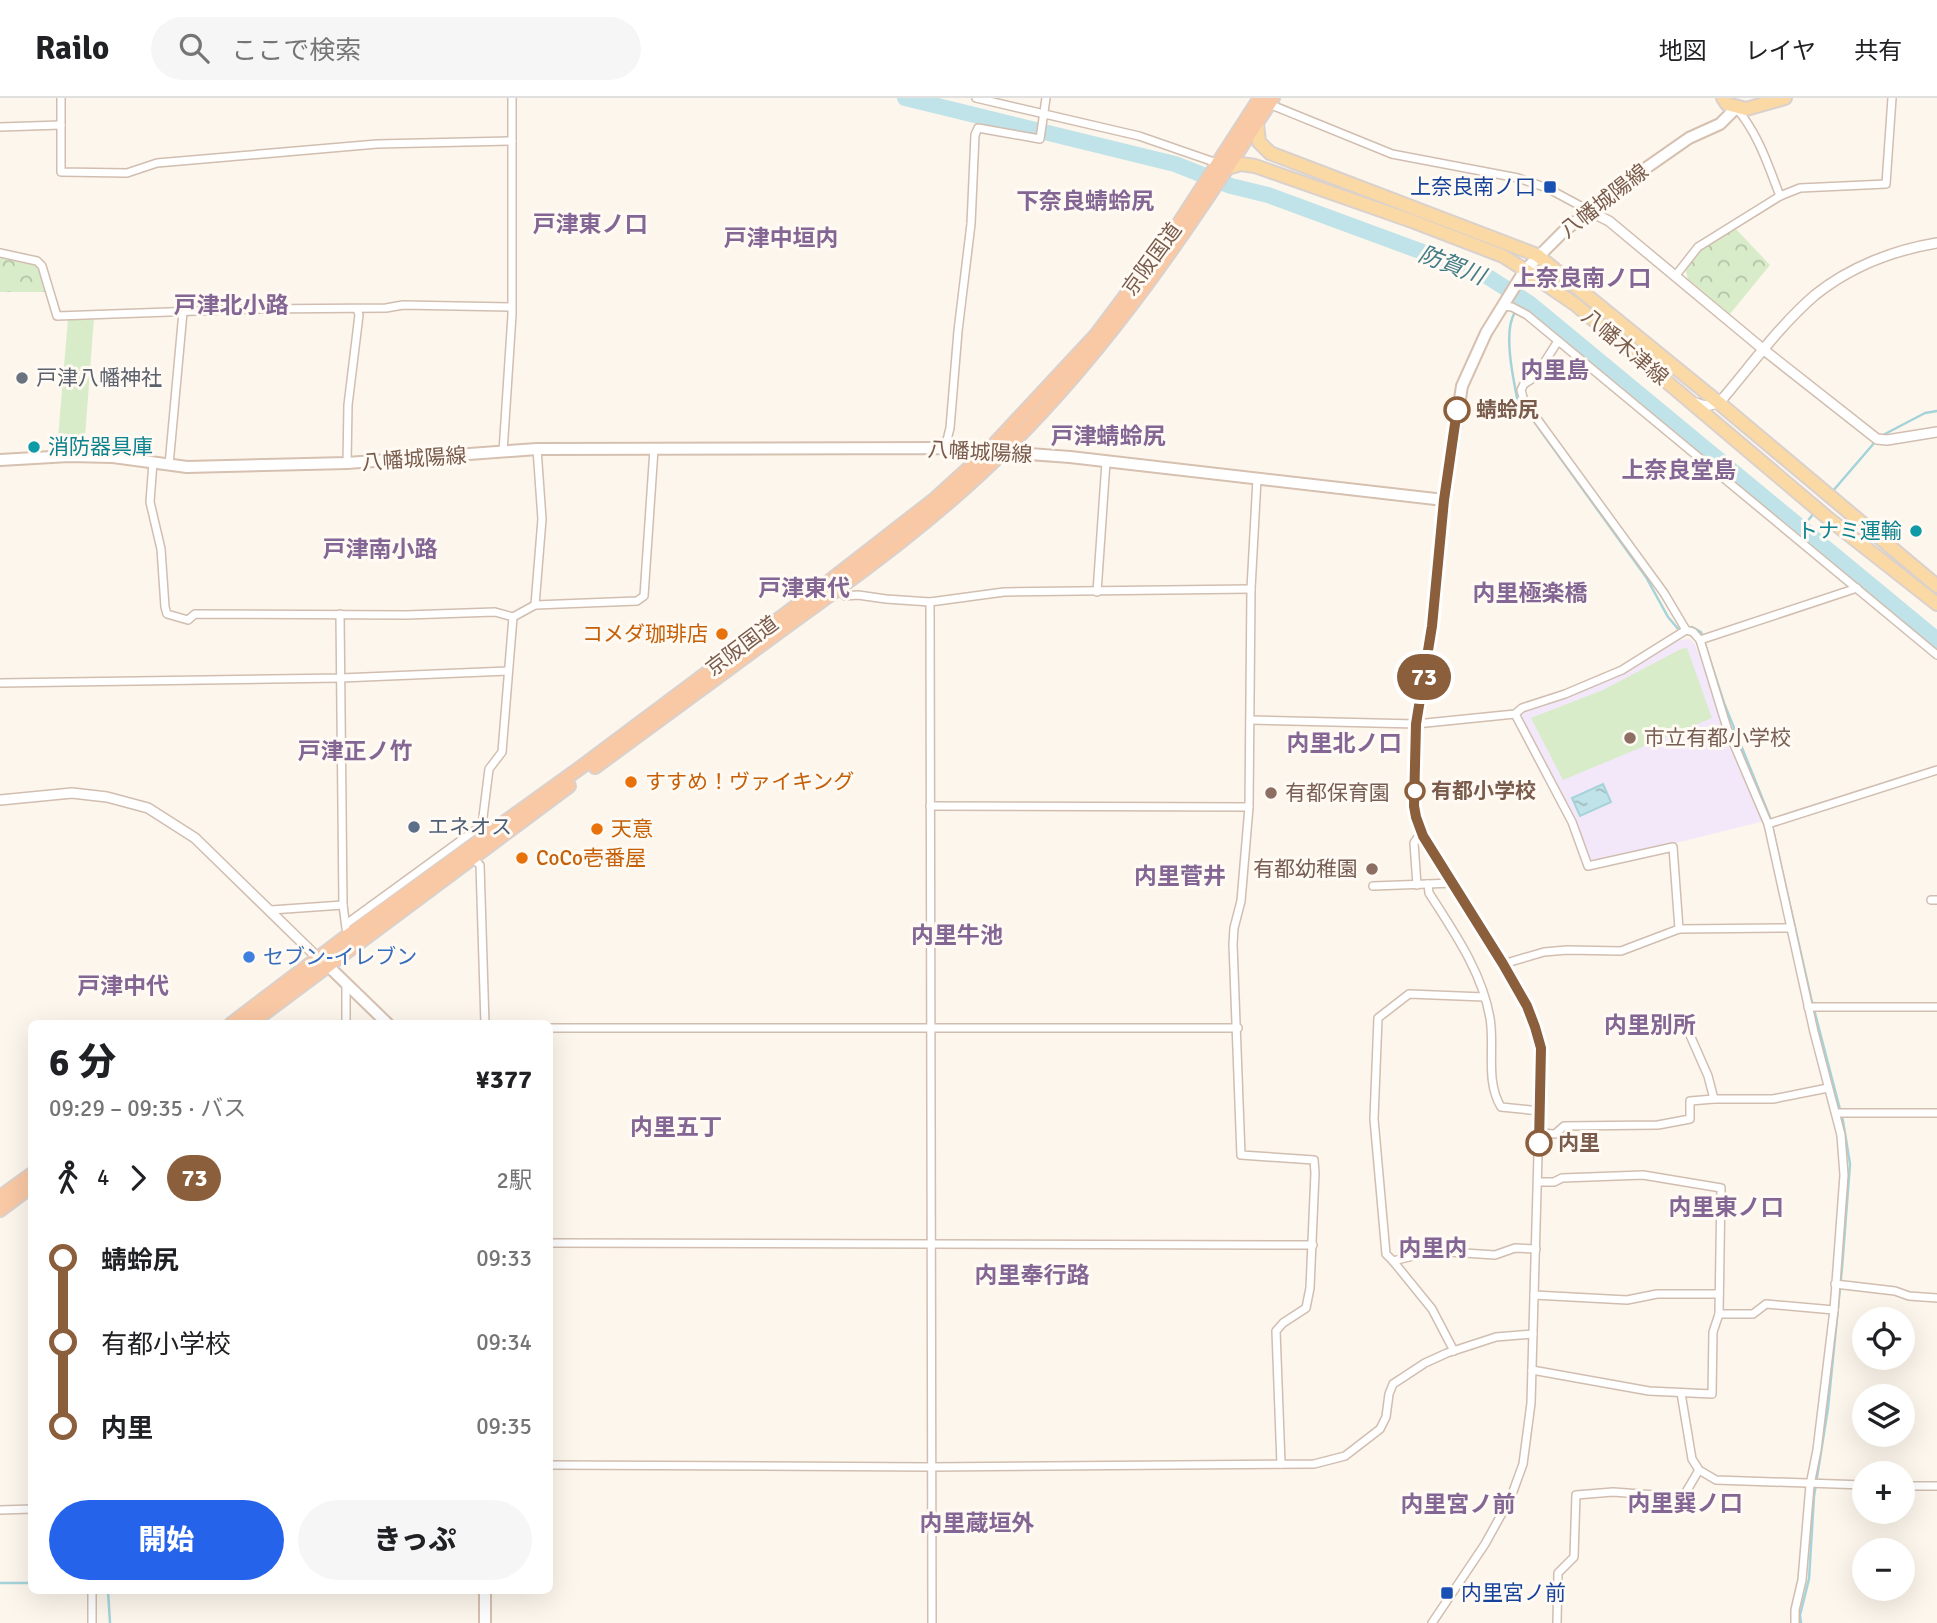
<!DOCTYPE html>
<html lang="ja">
<head>
<meta charset="utf-8">
<style>
  :root { --surface:#fff; --page:#f6f6f6; --text:#202124; --muted:#757577; --line:#e0e0e0; --accent:#2563eb }
  body { margin:0; font-family:Signika,"Noto Sans JP",sans-serif; background:var(--page); color:var(--text); height:100vh; display:flex; flex-direction:column; font-size:26px; white-space:nowrap }
  * { box-sizing:border-box; margin:0 }
  p { font-size:23px; color:var(--muted) }
  .icon { flex:none; width:38px; height:38px; fill:none; stroke:currentColor; stroke-width:2; stroke-linecap:round; stroke-linejoin:round }
  .map { position:relative; flex:1; overflow:hidden }
  .drawer { position:absolute; left:28px; top:922px; width:525px; height:574px; display:flex; flex-direction:column; background:var(--surface); border-radius:10px; box-shadow:0 7px 28px #0002 }
  .drawer>* { flex:none }
  .badge { padding:0 14px; border-radius:23px; font-size:24px; line-height:46px }
  .fabs { position:absolute; left:1852px; top:1209px; display:grid; gap:14px }
  .fabs a { display:grid; place-items:center; width:63px; height:63px; border-radius:50%; background:var(--surface); box-shadow:0 7px 28px #0002; font-size:35px }
  .map>.badge { position:absolute; translate:-50% -50%; box-shadow:0 0 0 4px #fff }
  .legs { display:flex; align-items:center; gap:10px; height:77px; padding:0 21px; font-size:23px }
  .legs p { margin-inline-start:auto }
  .head { display:flex; align-items:center; justify-content:space-between; height:119px; padding:0 21px }
  h1 { font-size:38px; font-weight:800; line-height:52px }
  .primary-button { display:flex; gap:14px; margin-top:auto; padding:14px 21px }
  .primary-button a { flex:1; height:80px; border-radius:42px; background:var(--accent); color:#fff; font-size:28px; font-weight:800; line-height:80px; text-align:center }
  .primary-button a+a { background:var(--page); color:var(--text) }
  ul { padding:0 21px; list-style:none }
  li { display:flex; align-items:center; gap:24px; height:84px; font-size:26px }
  li i { display:grid; place-items:center; width:10px; height:100%; margin:0 9px; background:currentColor }
  li i::after { content:''; width:18px; height:18px; margin:-9px; border:5px solid; border-radius:50%; background:var(--surface) }
  li p { margin-inline-start:auto }
  li:first-child i { background:linear-gradient(#0000 50%,currentColor 0) }
  li:last-child i { background:linear-gradient(currentColor 50%,#0000 0) }
  header { display:flex; align-items:center; gap:42px; box-sizing:border-box; height:98px; padding:0 35px; background:var(--surface); border-bottom:2px solid var(--line) }
  header strong { font-size:33px }
  nav { display:flex; gap:38px; margin-inline-start:auto; font-size:24px }
  .search { width:490px; height:63px; background:var(--page); display:flex; align-items:center; gap:18px; box-sizing:border-box; padding:0 24px; border-radius:38px; color:var(--muted); font-size:26px }
  .map>svg:first-child { display:block }
</style>
</head>
<body>
<header>
<strong>Railo</strong>
<div class="search"><svg class="icon" aria-label="search" viewBox="0 0 24 24"><circle cx="10" cy="10" r="6"/><path d="M15 15l6 6"/></svg>ここで検索</div>
<nav><a>地図</a><a>レイヤ</a><a>共有</a></nav>
</header>
<div class="map">
<svg width="1937" height="1525" viewBox="0 0 1937 1525">
  <defs>
    <pattern id="forest-crowns" width="20" height="18" patternUnits="userSpaceOnUse" patternTransform="scale(1.75)"><rect width="20" height="18" fill="#d8ecc9"/><path d="M2 6a3 3 0 1 1 6 0M12 15a3 3 0 1 1 6 0" fill="none" stroke="#b4c2a5"/></pattern>
    <pattern id="water-ripples" width="26" height="14" patternUnits="userSpaceOnUse" patternTransform="scale(1.75)"><rect width="26" height="14" fill="#bfe3e8"/><path d="M2 4q2-2 4 0t4 0M15 11q2-2 4 0t4 0" fill="none" stroke="#a0bbbe"/></pattern>
  </defs>
  <rect width="100%" height="100%" fill="#fdf6ec"/>
  <!-- education -->
  <path fill="#f3e8fa" d="M1690,541l5,5 40,111 29,66 -168,42 -7,-3 -10,-30 -57,-109v-9l36,-12 87,-41 34,-19z"/>
  <!-- green -->
  <g fill="#d8ecc9">
    <path d="M94,220l-10,132h-27l11,-131z"/>
    <path d="M1687,550l25,70 -149,62 -32,-62 72,-28 78,-41z"/>
  </g>
  <!-- forest -->
  <g fill="url(#forest-crowns)">
    <path d="M1734,129l36,38 -40,49 -42,-35 -3,-10 15,-21z"/>
    <path d="M0,159c35,4 37,0 46,35h-46z"/>
  </g>
  <!-- water -->
  <path fill="url(#water-ripples)" stroke="#a5d3da" stroke-width="2" d="M1603,686l8,18 -31,14 -8,-18z"/>
  <g fill="none" stroke-linecap="round" stroke-linejoin="round">
    <!-- stream -->
    <g stroke="#a5d3da" stroke-width="2.5">
      <path d="M1523,202c-4,6 -9,12 -11,19 -7,20 1,58 5,79l129,179 22,40 11,13"/>
      <path d="M1883,337l42,-22 12,-2"/>
      <path d="M1832,394l43,-50"/>
      <path d="M1802,430l12,-15"/>
      <path d="M1689,530l3,-1 9,5 23,71 47,117"/>
      <path d="M1773,732l38,168 32,123 7,43 -8,104 -14,140 -14,88 -5,83 -9,36 1,8"/>
      <path d="M0,1485h32"/>
      <path d="M108,1493l2,32"/>
    </g>
    <!-- river -->
    <path stroke="#bfe3e8" stroke-width="16" d="M905,0l270,66 56,22 37,9 217,80 44,28 408,337"/>
    <!-- minor casing -->
    <g stroke="#d1beb0" stroke-width="10">
      <g id="minor">
        <path d="M61,0v74l66,1 30,-10 220,-19 135,-3"/>
        <path d="M976,0l163,38 78,27"/>
        <path d="M1269,6l123,50 126,24 29,10 43,23"/>
        <path d="M1736,10c22,25 32,57 44,88"/>
        <path d="M0,29l61,-2"/>
        <path d="M0,155l37,8 5,5 15,50 195,-7 134,-1 17,-3 108,2"/>
        <path d="M1676,177l22,-28 82,-51 20,-8 86,-4 6,-86"/>
        <path d="M1502,208l10,1 15,8 410,340"/>
        <path d="M1558,243l-23,36 -11,7 -3,6 3,11 140,192 22,37 7,2 7,8 27,88 41,96 46,208 27,103 3,40 -10,135 -17,140 -7,35 -8,95 -7,30v13"/>
        <path d="M945,350l5,-20 8,-97 13,-107 4,-89 3,-7 62,11 6,-41"/>
        <path d="M503,354l9,-137v-217"/>
        <path d="M153,364l-3,40 11,47 4,58 2,7 21,6 7,-6 211,1 89,-3 18,5 22,-12 102,-4 7,-5 10,-147"/>
        <path d="M347,365l1,-58 11,-90 -2,-6"/>
        <path d="M169,367l14,-153"/>
        <path d="M1257,381l-6,110 -2,218 -8,94 -7,27 -1,16 8,211 73,5 1,13 -5,115 -4,20 -23,15 -7,8 5,133"/>
        <path d="M839,491l6,7 13,-1 28,4 44,3 74,-10 247,-3"/>
        <path d="M1097,494l9,-130"/>
        <path d="M930,504l2,1021"/>
        <path d="M535,507l7,-86 -5,-70"/>
        <path d="M340,516l3,291 3,23"/>
        <path d="M1700,542l157,-52"/>
        <path d="M0,585l341,-5 167,-7"/>
        <path d="M1515,616l57,108 16,44 85,-19 6,82"/>
        <path d="M1250,622l166,4 99,-10 7,-6 43,-14 57,-24 64,-40"/>
        <path d="M930,708l319,1"/>
        <path d="M1768,726l169,-54"/>
        <path d="M471,759l9,8 5,159"/>
        <path d="M1428,786l1,9c25,39 53,79 61,125 5,29 -5,63 11,89l39,4"/>
        <path d="M1417,787l-3,-42 4,-6 5,-1"/>
        <path d="M1373,788l81,-3"/>
        <path d="M1931,802h6"/>
        <path d="M271,812l72,-5"/>
        <path d="M346,826l136,-99 7,-56 13,-17 11,-135"/>
        <path d="M1503,866l41,-12 23,-2 54,1 58,-22 112,-1"/>
        <path d="M1808,909h129"/>
        <path d="M346,926v-42"/>
        <path d="M1686,928l22,50 6,23h59l55,-11"/>
        <path d="M550,930h688"/>
        <path d="M1837,1015h100"/>
        <path d="M1539,1035l16,1 9,-8 94,-1 32,-6v-18l24,-2"/>
        <path d="M550,1145l763,2"/>
        <path d="M1393,1163l-7,-7 -12,-135 4,-101 31,-24 75,3"/>
        <path d="M1835,1186l60,7 14,5 28,2"/>
        <path d="M1534,1197l93,5 30,-6h62"/>
        <path d="M1719,1216h34l13,-10 68,6"/>
        <path d="M1454,1253l-22,-42 -39,-48 40,-10 62,4 20,-7 21,1"/>
        <path d="M1532,1272l117,21 63,3 1,-62 6,-18 2,-126 -78,-13 -81,3 -8,4h-16"/>
        <path d="M1681,1295l11,66 7,11 17,10 148,5"/>
        <path d="M550,1367l381,2 383,-3 31,-8 35,-27 6,-12 3,-23 4,-10 32,-21 22,-10 49,-16 37,-3"/>
        <path d="M1902,1388h35"/>
        <path d="M0,1412l32,-1"/>
        <path d="M92,1493v32"/>
        <path d="M1432,1525l53,-79 26,-47 12,-33 8,-61 10,-355 -14,-42 -104,-170 -7,-19 -2,-11 2,-82 16,-98 12,-126"/>
        <path d="M1557,1525l1,-50 16,-16 2,-62 37,-3 70,5 16,-27"/>
      </g>
    </g>
    <!-- tertiary casing -->
    <g stroke="#d1beb0" stroke-width="12">
      <g id="tertiary">
        <path d="M1591,114l18,9 155,129 113,89 10,1 50,-8"/>
        <path d="M1696,305l9,3 14,-3c31,-36 60,-77 96,-108 35,-28 79,-45 122,-52"/>
        <path d="M0,702l72,-7 35,4 41,11 47,30 123,120"/>
      </g>
    </g>
    <!-- secondary casing -->
    <g stroke="#d6c0b0" stroke-width="14">
      <g id="secondary">
        <path d="M0,362l69,-4 44,1 74,10 160,-4 190,-14 408,-1 125,9 374,43 18,-114 24,-53 39,-63 39,-39 62,-49 63,-44 31,-14 16,-16"/>
        <path d="M322,862l66,64"/>
        <path d="M485,1525v-32"/>
      </g>
    </g>
    <!-- primary casing -->
    <g stroke="#dad1cd" stroke-width="16">
      <g id="primary">
        <path d="M1723,0l4,6 19,5 39,-11"/>
        <path d="M1257,26l2,18 11,11 267,102 182,148 218,183"/>
        <path d="M1227,70l14,-4 14,2 157,55 91,35 22,14 51,35 253,214 108,85"/>
      </g>
    </g>
    <!-- trunk casing -->
    <g stroke="#dad1cd" stroke-width="16">
      <g id="trunk">
        <path d="M595,669c65,-48 131,-96 196,-144 74,-53 149,-108 214,-173 106,-104 188,-228 268,-352"/>
        <path d="M231,926l116,-88 233,-168 251,-188 104,-81 54,-49 107,-115 78,-104 86,-133"/>
        <path d="M250,926l319,-238"/>
        <path d="M0,1099l32,-23"/>
        <path d="M0,1112l32,-24"/>
      </g>
    </g>
    <!-- minor -->
    <use href="#minor" stroke="#fff" stroke-width="7"/>
    <!-- tertiary -->
    <use href="#tertiary" stroke="#fff" stroke-width="9"/>
    <!-- secondary -->
    <use href="#secondary" stroke="#fff" stroke-width="10"/>
    <!-- primary -->
    <use href="#primary" stroke="#fbd9a5" stroke-width="12"/>
    <!-- trunk -->
    <use href="#trunk" stroke="#f9c8a4" stroke-width="12"/>
  </g>
  <g fill="none" stroke-linecap="round" stroke-linejoin="round">
    <!-- line-1 casing -->
    <g stroke="#fff" stroke-width="16">
      <path id="line-1" d="M1457,312l-13,90 -12,126 -16,98 -2,82 2,11 7,19 80,128 24,42 8,21 6,21 -2,95"/>
    </g>
    <!-- line-1 -->
    <use href="#line-1" stroke="#8b5e3c" stroke-width="10"/>
  </g>
  <!-- markers -->
  <g fill="#1a4fb4" stroke="#fffaf3" stroke-width="2.5">
    <rect x="1543" y="82" width="14" height="14" rx="3.5"/>
    <rect x="1440" y="1488" width="14" height="14" rx="3.5"/>
  </g>
  <circle fill="#6b7280" stroke="#fffaf3" stroke-width="2.5" cx="22" cy="280" r="7"/>
  <g fill="#fff" stroke="#8b5e3c" stroke-width="3.5">
    <circle cx="1457" cy="312" r="12"/>
    <circle cx="1415" cy="693" r="9"/>
    <circle cx="1539" cy="1045" r="12"/>
  </g>
  <g fill="#0f9aa8" stroke="#fffaf3" stroke-width="2.5">
    <circle cx="34" cy="349" r="7"/>
    <circle cx="1916" cy="433" r="7"/>
  </g>
  <g fill="#e8710a" stroke="#fffaf3" stroke-width="2.5">
    <circle cx="722" cy="536" r="7"/>
    <circle cx="631" cy="684" r="7"/>
    <circle cx="597" cy="731" r="7"/>
    <circle cx="522" cy="760" r="7"/>
  </g>
  <g fill="#8d6e63" stroke="#fffaf3" stroke-width="2.5">
    <circle cx="1630" cy="640" r="7"/>
    <circle cx="1271" cy="695" r="7"/>
    <circle cx="1372" cy="771" r="7"/>
  </g>
  <circle fill="#5c6f8a" stroke="#fffaf3" stroke-width="2.5" cx="414" cy="729" r="7"/>
  <circle fill="#3f7fe0" stroke="#fffaf3" stroke-width="2.5" cx="249" cy="859" r="7"/>
  <g text-anchor="middle" stroke-width="6" stroke-linejoin="round" paint-order="stroke">
    <!-- transit labels -->
    <g font-size="21" fill="#164399" stroke="#fffaf3" text-anchor="end">
      <text x="1536" y="96">上奈良南ノ口</text>
      <text x="1461" y="1502" text-anchor="start">内里宮ノ前</text>
    </g>
    <!-- street labels -->
    <g font-size="21" fill="#7a5c4d" stroke="#fffaf3">
      <text transform="translate(1604 103) rotate(-38)" y="7">八幡城陽線</text>
      <text transform="translate(1152 161) rotate(-54)" y="7">京阪国道</text>
      <text transform="translate(1625 249) rotate(40)" y="7">八幡木津線</text>
      <text transform="translate(980 354) rotate(3)" y="7">八幡城陽線</text>
      <text transform="translate(414 361) rotate(-4)" y="7">八幡城陽線</text>
      <text transform="translate(742 548) rotate(-37)" y="7">京阪国道</text>
    </g>
    <!-- worship labels -->
    <g font-size="21" fill="#5b616d" stroke="#fffaf3" text-anchor="start">
      <text x="36" y="287">戸津八幡神社</text>
    </g>
    <!-- stop labels -->
    <g font-size="21" font-weight="bold" fill="#7a5c4d" stroke="#fffaf3" text-anchor="start">
      <text x="1476" y="319">蜻蛉尻</text>
      <text x="1431" y="700">有都小学校</text>
      <text x="1558" y="1052">内里</text>
    </g>
    <!-- culture labels -->
    <g font-size="21" fill="#0d838f" stroke="#fffaf3" text-anchor="start">
      <text x="48" y="356">消防器具庫</text>
      <text x="1902" y="440" text-anchor="end">トナミ運輸</text>
    </g>
    <!-- food labels -->
    <g font-size="21" fill="#c56008" stroke="#fffaf3" text-anchor="start">
      <text x="708" y="543" text-anchor="end">コメダ珈琲店</text>
      <text x="645" y="691">すすめ！ヴァイキング</text>
      <text x="611" y="738">天意</text>
      <text x="536" y="767">CoCo壱番屋</text>
    </g>
    <!-- education labels -->
    <g font-size="21" fill="#785e54" stroke="#fffaf3" text-anchor="start">
      <text x="1644" y="647">市立有都小学校</text>
      <text x="1285" y="702">有都保育園</text>
      <text x="1358" y="778" text-anchor="end">有都幼稚園</text>
    </g>
    <!-- service labels -->
    <g font-size="21" fill="#4e5e75" stroke="#fffaf3" text-anchor="start">
      <text x="428" y="736">エネオス</text>
    </g>
    <!-- shop labels -->
    <g font-size="21" fill="#366cbe" stroke="#fffaf3" text-anchor="start">
      <text x="263" y="866">セブン-イレブン</text>
    </g>
    <!-- neighbourhood labels -->
    <g font-size="23" font-weight="bold" fill="#846695" stroke="#fffaf3">
      <text x="1085" y="111">下奈良蜻蛉尻</text>
      <text x="590" y="134">戸津東ノ口</text>
      <text x="781" y="148">戸津中垣内</text>
      <text x="1582" y="188">上奈良南ノ口</text>
      <text x="231" y="215">戸津北小路</text>
      <text x="1555" y="280">内里島</text>
      <text x="1108" y="346">戸津蜻蛉尻</text>
      <text x="1679" y="380">上奈良堂島</text>
      <text x="380" y="459">戸津南小路</text>
      <text x="804" y="498">戸津東代</text>
      <text x="1530" y="503">内里極楽橋</text>
      <text x="1344" y="653">内里北ノ口</text>
      <text x="355" y="661">戸津正ノ竹</text>
      <text x="1180" y="786">内里菅井</text>
      <text x="957" y="845">内里牛池</text>
      <text x="123" y="896">戸津中代</text>
      <text x="1650" y="935">内里別所</text>
      <text x="676" y="1037">内里五丁</text>
      <text x="1726" y="1117">内里東ノ口</text>
      <text x="1433" y="1158">内里内</text>
      <text x="1032" y="1185">内里奉行路</text>
      <text x="1685" y="1413">内里巽ノ口</text>
      <text x="1458" y="1414">内里宮ノ前</text>
      <text x="977" y="1433">内里蔵垣外</text>
    </g>
    <!-- water labels -->
    <g font-size="23" font-style="italic" fill="#437c86" stroke="#fffaf3">
      <text transform="translate(1452 167) rotate(21)" y="8">防賀川</text>
    </g>
  </g>
</svg>
<div class="fabs">
<a><svg class="icon" aria-label="locate" viewBox="0 0 24 24"><circle cx="12" cy="12" r="6"/><path d="M12 2v4M12 18v4M2 12h4M18 12h4"/></svg></a>
<a><svg class="icon" aria-label="layers" viewBox="0 0 24 24"><path d="M12 4l9 5-9 5-9-5zM3 14l9 5 9-5"/></svg></a>
<a>+</a>
<a>−</a>
</div>
<b class="badge" style="left:1424px;top:579px;background:#8b5e3c;color:#fff">73</b>
<section class="drawer">
<div class="head"><div><h1>6 分</h1><p>09:29 – 09:35 · バス</p></div><b>¥377</b></div>
<div class="legs"><svg class="icon" aria-label="walk" viewBox="0 0 24 24"><circle cx="13" cy="4" r="2"/><path d="M13 8l-2 6 4 7M11 14l-3 7M7 12l3-4h3l4 4"/></svg>4<svg class="icon" aria-label="forward" viewBox="0 0 24 24"><path d="M9 5l7 7-7 7"/></svg><b class="badge" style="background:#8b5e3c;color:#fff">73</b><p>2駅</p></div>
<ul>
<li><i style="color:#8b5e3c"></i><b>蜻蛉尻</b><p>09:33</p></li>
<li><i style="color:#8b5e3c"></i><span>有都小学校</span><p>09:34</p></li>
<li><i style="color:#8b5e3c"></i><b>内里</b><p>09:35</p></li>
</ul>
<div class="primary-button"><a>開始</a><a>きっぷ</a></div>
</section>
</div>
</body>
</html>
